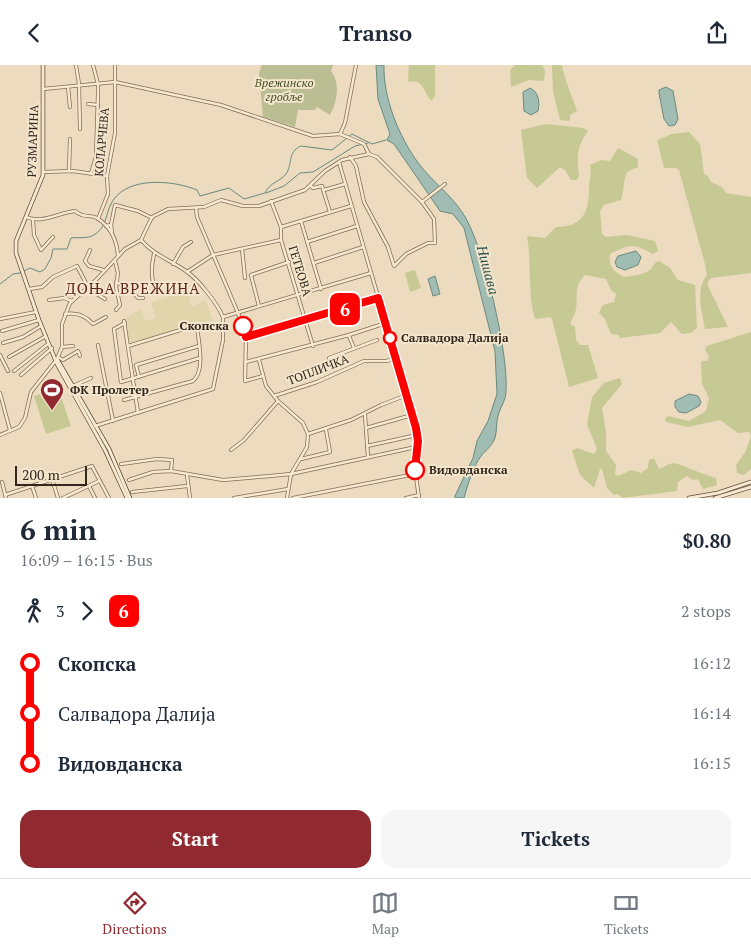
<!DOCTYPE html>
<html lang="en">
<head>
<meta charset="utf-8">
<style>
  :root { --surface:#fff; --page:#f6f6f7; --text:#1f2937; --muted:#747a83; --line:#e0e1e3; --accent:#902a30 }
  body { margin:0; font-family:"PT Serif",serif; background:var(--page); color:var(--text); height:100vh; display:flex; flex-direction:column; font-size:19px; white-space:nowrap }
  * { box-sizing:border-box; margin:0 }
  p { font-size:16px; color:var(--muted) }
  .icon { flex:none; width:28px; height:28px; fill:none; stroke:currentColor; stroke-width:2; stroke-linecap:round; stroke-linejoin:round }
  .map { position:relative; height:433px; overflow:hidden }
  .sheet { display:flex; flex-direction:column; background:var(--surface); flex:1 }
  .sheet>* { flex:none }
  .badge { padding:0 10px; border-radius:8px; font-size:18px; line-height:32px }
  .scale { position:absolute; left:15px; bottom:12px; width:72px; box-sizing:border-box; padding-left:5px; border:2px solid #33261c; border-top:0; font-size:14px; line-height:18px; white-space:nowrap; color:#33261c; -webkit-text-stroke:4px #f4e6cd; paint-order:stroke }
  .map>.badge { position:absolute; translate:-50% -50%; box-shadow:0 0 0 2px #fff }
  .legs { display:flex; align-items:center; gap:8px; height:55px; padding:0 20px; font-size:16px }
  .legs p { margin-inline-start:auto }
  .headline { display:flex; align-items:center; justify-content:space-between; height:85px; padding:0 20px }
  h1 { font-size:28px; font-weight:700; line-height:38px }
  .primary-button { display:flex; gap:10px; margin-top:auto; padding:10px 20px }
  .primary-button a { flex:1; height:58px; border-radius:15px; background:var(--accent); color:#fff; font-size:20px; font-weight:700; line-height:58px; text-align:center }
  .primary-button a+a { background:var(--page); color:var(--text) }
  ul { padding:0 20px; list-style:none }
  li { display:flex; align-items:center; gap:18px; height:50px; font-size:19px }
  li i { display:grid; place-items:center; width:8px; height:100%; margin:0 6px; background:currentColor }
  li i::after { content:''; width:12px; height:12px; margin:-6px; border:4px solid; border-radius:50%; background:var(--surface) }
  li p { margin-inline-start:auto }
  li:first-child i { background:linear-gradient(#0000 50%,currentColor 0) }
  li:last-child i { background:linear-gradient(currentColor 50%,#0000 0) }
  header { display:flex; justify-content:space-between; align-items:center; height:65px; padding:0 20px; background:var(--surface); font-size:22px; font-weight:700 }
  .menu { display:flex; justify-content:space-around; align-items:center; height:70px; border-top:1px solid var(--line); background:var(--surface); font-size:14px; color:var(--muted) }
  .menu a { display:grid; justify-items:center; gap:2px }
  .menu .on { color:var(--accent) }
  .map>svg:first-child { display:block }
</style>
</head>
<body>
<header><svg class="icon" aria-label="back" viewBox="0 0 24 24"><path d="M15 5l-7 7 7 7"/></svg>Transo<svg class="icon" aria-label="share" viewBox="0 0 24 24"><path d="M12 15V3M7 8l5-5 5 5M5 13v7h14v-7"/></svg></header>
<div class="map">
<svg width="751" height="433" viewBox="0 0 751 433">
  <rect width="100%" height="100%" fill="#ecdbbe"/>
  <!-- farmland -->
  <path fill="#e1d5ab" d="M188,227l4,15 13,-7 8,20 -84,23 -3,-24 15,-11 4,13 11,-3 -5,-16z"/>
  <!-- green -->
  <g fill="#c6c993">
    <path d="M409,0h26v31l-4,5c-7,-10 -9,-23 -23,-19z"/>
    <path d="M515,0h27l3,6 -1,10 -15,-1 -18,7 -1,-17z"/>
    <path d="M552,0h10c3,17 10,30 15,46l-7,4v6l-10,-1 -7,-29z"/>
    <path d="M546,59l37,4 5,3c-12,16 -11,27 -9,45l-2,4h-6l-6,-10 -5,-3 -23,21 -10,-10 -6,-48z"/>
    <path d="M689,67l11,12 4,30 4,2 3,6 11,5 4,6 25,4v76l-40,5 -3,3v5l20,41 -23,2c-3,-18 -10,-39 2,-54l-2,-11 -26,-94 -4,-2h-11l-7,-28 15,-6z"/>
    <path d="M618,83l20,11v8l-11,5c-4,10 -3,18 -6,28l-17,5 -4,6 2,23 4,3 20,-2 29,6 3,10 -5,3c-21,-11 -22,-10 -43,0 -2,12 4,18 14,23 8,-1 19,-2 26,-7 4,-4 3,-7 9,-9l11,7 8,12 17,5 2,43 -6,5 -9,1 -11,-12 -11,11 -40,5 -1,-3 -8,-1 -6,-15 -6,-6 4,-8 11,-3 2,-8 -5,-4 -5,-11 -21,-4c-14,15 -5,22 -10,38 -1,3 -4,7 -5,11l5,3 1,13 4,5h8l10,33 -29,9 -17,-68 -2,-2 -15,2c-8,-28 -3,-55 -8,-83l18,2 11,-11c26,0 33,-14 33,-38 0,-9 3,-15 1,-24l11,-5 9,1z"/>
    <path d="M415,205l6,18 -11,4 -5,-19z"/>
    <path d="M751,267v137l-7,6 -7,-2 -1,-8 10,-14 5,-15 -2,-4 -11,1 -18,-13 -32,7 -22,-5 -1,-3 3,-3 21,5 17,-10 3,-13 -7,-14 -1,-20 1,-3h5l2,-4 -4,-8 2,-3z"/>
    <path d="M620,313l2,6 -20,24 4,24v19l10,14 -1,9 3,2 13,-6 10,3 7,-5 1,-8 5,-2 5,11c5,-2 11,-6 15,-6 3,0 33,13 42,15l1,7 -14,4 -5,-10 -5,1 -6,-4 -9,6 -1,9 -55,7 -4,-4 -4,1 -7,-7 -5,-19h-2l-6,19 -14,-13 -8,-24 5,-3 17,6 3,-5 -10,-25 5,-27 12,-14z"/>
    <path d="M58,323l13,38 -25,8 -12,-38z"/>
  </g>
  <!-- cemetery -->
  <path fill="#bbbe92" d="M262,0h71l-2,6c10,14 6,30 -1,44l-13,-8 -2,3h-17l-3,17 -32,-10 -4,-44z"/>
  <!-- water -->
  <g fill="#a1bdb3" stroke="#698a80">
    <path d="M376,0h8c-1,33 15,72 35,99 13,17 31,30 43,48 21,29 47,143 44,179 0,10 -6,16 -8,25 -2,7 -1,15 -3,22 -3,8 -9,12 -14,18 -8,11 -13,28 -17,42h-9v-2l18,-38 4,-17 11,-20 9,-27 -2,-43 -31,-123 -11,-14 -13,-3 -46,-67 -7,-4 3,-6 -12,-35z"/>
    <path d="M666,22l7,4 5,28 -3,6 -6,1 -5,-7 -5,-26v-3z"/>
    <path d="M530,23c9,4 10,15 8,23l-7,4 -7,-4 -1,-19z"/>
    <path d="M636,186l5,6 -3,8 -13,5 -8,-3 -2,-5 3,-6z"/>
    <path d="M435,211l5,18 -7,2 -5,-17z"/>
    <path d="M689,329l9,2 3,6 -2,4 -13,7 -7,-1 -4,-5v-6z"/>
  </g>
  <g fill="none" stroke-linecap="round" stroke-linejoin="round">
    <!-- stream -->
    <g stroke="#698a80" stroke-width="1">
      <path d="M266,128l18,-7 16,-13 13,-1 42,-26 13,-3"/>
      <path d="M0,219l13,-10 7,-1 10,-5 10,4 5,-3 6,-11 2,-9h14l4,-11c8,-1 16,1 23,-3 12,-8 11,-17 16,-29 13,-31 63,-26 87,-16l3,6 29,-8 15,11 21,-6c5,-11 15,-11 21,-19 7,-10 1,-22 15,-28l31,4 20,-16 20,10 14,-4"/>
    </g>
    <!-- street casing -->
    <g stroke="#836c57" stroke-width="4">
      <g id="street">
        <path d="M76,0l3,19 1,45"/>
        <path d="M68,22l2,20"/>
        <path d="M43,24l72,-7 106,23 92,31 27,-2 24,10 5,10"/>
        <path d="M88,39l10,1"/>
        <path d="M340,69l5,-11 11,-58"/>
        <path d="M350,92l6,9 8,36 24,45 6,19 12,-12 22,-11h7l-1,-24 -12,-17"/>
        <path d="M339,97l77,266 2,13 -4,21 5,36"/>
        <path d="M69,106l1,-32"/>
        <path d="M43,107l30,-1 34,5"/>
        <path d="M91,108l5,-16 2,-64v-9l-5,-19"/>
        <path d="M311,121l2,2 9,-2 8,26"/>
        <path d="M324,125l21,-6"/>
        <path d="M271,136l10,26v13l32,106"/>
        <path d="M196,143l1,9 41,96 8,24 -1,44 18,-5"/>
        <path d="M26,152c16,7 32,-4 49,-6 9,8 14,3 22,7 14,9 20,22 21,38"/>
        <path d="M98,154l10,-25 -1,-18 8,-43v-68"/>
        <path d="M33,155l1,15 7,15 12,-13"/>
        <path d="M301,156l20,68"/>
        <path d="M111,160l4,-20 23,6 14,7"/>
        <path d="M106,161l5,-1 1,7"/>
        <path d="M281,162l70,-21"/>
        <path d="M141,175c13,15 29,20 45,31 13,9 31,32 37,46"/>
        <path d="M307,177l50,-16"/>
        <path d="M242,184l3,29"/>
        <path d="M90,185l-5,11 4,5 14,4"/>
        <path d="M154,189c-3,13 -4,26 3,39"/>
        <path d="M115,196l3,12 -2,14 4,18 -4,5"/>
        <path d="M314,198l49,-16"/>
        <path d="M173,199l10,-17 8,-5"/>
        <path d="M187,207l26,-17 68,-15"/>
        <path d="M116,217l14,7 8,9h5"/>
        <path d="M87,223l18,11"/>
        <path d="M29,224l13,-2 11,-10 24,-11 11,21"/>
        <path d="M49,235l15,-2 8,3"/>
        <path d="M259,241l-8,-31 38,-13"/>
        <path d="M65,249c11,-2 21,2 28,10l13,-7"/>
        <path d="M0,254l36,-7"/>
        <path d="M124,256l14,92"/>
        <path d="M125,258l-11,6 7,53 79,-24"/>
        <path d="M2,266l37,-11"/>
        <path d="M349,271l5,12"/>
        <path d="M246,272l132,-39"/>
        <path d="M3,278l20,-6 18,-11"/>
        <path d="M98,280l15,76"/>
        <path d="M62,282l11,-1"/>
        <path d="M0,290l8,16"/>
        <path d="M9,292l37,-21"/>
        <path d="M58,292l5,3 15,-9 2,5"/>
        <path d="M329,293l48,-18"/>
        <path d="M259,295l7,26 12,15 25,22 5,11 -1,13 -16,27 -4,24"/>
        <path d="M246,297l103,-27 37,-12"/>
        <path d="M14,306l34,-27"/>
        <path d="M21,310l31,-27"/>
        <path d="M139,312l-3,-12 63,-19"/>
        <path d="M73,321l18,-8"/>
        <path d="M121,326l12,-3"/>
        <path d="M0,328l10,37"/>
        <path d="M274,331l43,-14 47,-21h23l9,-4"/>
        <path d="M124,335l69,-19c13,-11 5,-40 4,-56l-69,21"/>
        <path d="M365,350l3,42"/>
        <path d="M95,361l118,-37 10,-49v-23l148,-44"/>
        <path d="M366,363l46,-13"/>
        <path d="M308,369l43,-14 30,-15 26,-10"/>
        <path d="M0,370l19,-8 6,-9 6,-26 26,-33 5,-12v-23l8,-21 26,-23 29,-31 16,-9 11,-23 16,-8 36,-2 17,-7 22,6h16l46,-16 20,-19 17,-11 27,-6 8,3 45,45 23,-18"/>
        <path d="M367,381l50,-11"/>
        <path d="M231,385l13,-10 34,-39"/>
        <path d="M301,394l29,-7 -4,-22"/>
        <path d="M121,399l36,-5 15,1 -1,11"/>
        <path d="M187,410l3,23"/>
        <path d="M52,414l6,19"/>
        <path d="M129,415l24,-8 18,-1 52,9 47,-4 21,-2 125,-27"/>
        <path d="M2,417l4,16"/>
        <path d="M32,421l4,12"/>
        <path d="M89,421l6,12"/>
        <path d="M132,427l55,-6"/>
        <path d="M5,430l87,-29 17,32"/>
        <path d="M63,433l36,-17"/>
        <path d="M234,433l54,-9"/>
        <path d="M293,433l122,-24"/>
        <path d="M406,433l13,-3"/>
      </g>
    </g>
    <!-- secondary casing -->
    <g stroke="#654d3b" stroke-width="4.5">
      <g id="secondary">
        <path d="M43,0v110l-27,66v12l23,67 18,44 48,86 22,48"/>
        <path d="M57,294l52,90 21,49"/>
        <path d="M689,433l29,-5 33,-11"/>
        <path d="M715,433l36,-11"/>
      </g>
    </g>
    <!-- street -->
    <use href="#street" stroke="#f7e9d0" stroke-width="2.5"/>
    <!-- secondary -->
    <use href="#secondary" stroke="#f7e9d0" stroke-width="3"/>
  </g>
  <g fill="none" stroke-linecap="round" stroke-linejoin="round">
    <!-- line-1 casing -->
    <g stroke="#fff" stroke-width="11">
      <path id="line-1" d="M243,261l3,11 132,-39 38,130 2,13 -3,29"/>
    </g>
    <!-- line-1 -->
    <use href="#line-1" stroke="#f00" stroke-width="8"/>
  </g>
  <!-- icons -->
  <defs>
    <g id="stadium-pin" transform="scale(1.25)"><path d="M0 17L-7.5 6A9.5 9.5 0 1 1 7.5 6Z" fill="#902a30" stroke="#f4e6cd"/><path d="M0-5a6.5 5 0 1 0 0 10a6.5 5 0 1 0 0-10ZM-3.5-1.8h7v3.6h-7Z" fill="#fff"/></g>
  </defs>
  <g fill-rule="evenodd">
    <use href="#stadium-pin" x="52" y="325"/>
  </g>
  <!-- markers -->
  <g fill="#fff" stroke="#f00" stroke-width="2.5">
    <circle cx="243" cy="261" r="9"/>
    <circle cx="390" cy="273" r="6"/>
    <circle cx="415" cy="405" r="9"/>
  </g>
  <g text-anchor="middle" stroke-width="4" stroke-linejoin="round" paint-order="stroke">
    <!-- park labels -->
    <g font-size="12" font-style="italic" fill="#464f23" stroke="#f4e6cd">
      <text x="284" y="22">Врежинско<tspan x="284" dy="14">гробље</tspan></text>
    </g>
    <!-- street labels -->
    <g font-size="12" fill="#33261c" stroke="#f4e6cd">
      <text transform="translate(33 76) rotate(-88)" y="4">РУЗМАРИНА</text>
      <text transform="translate(102 77) rotate(-85)" y="4">КОЛАРЧЕВА</text>
      <text transform="translate(300 206) rotate(73)" y="4">ГЕТЕОВА</text>
      <text transform="translate(318 305) rotate(-21)" y="4">ТОПЛИЧКА</text>
    </g>
    <!-- stop labels -->
    <g font-size="12" font-weight="bold" fill="#33261c" stroke="#f4e6cd" text-anchor="start">
      <text x="229" y="265" text-anchor="end">Скопска</text>
      <text x="401" y="277">Салвадора Далија</text>
      <text x="429" y="409">Видовданска</text>
    </g>
    <!-- poi labels -->
    <g font-size="12" font-weight="bold" fill="#33261c" stroke="#f4e6cd" text-anchor="start">
      <text x="70" y="329">ФК Пролетер</text>
    </g>
    <!-- water labels -->
    <g font-size="14" font-style="italic" fill="#2b524e" stroke="#f4e6cd">
      <text transform="translate(488 205) rotate(75)" y="5">Нишава</text>
    </g>
    <!-- quarter labels -->
    <g font-size="15" letter-spacing="1" fill="#5e271c" stroke="#f4e6cd">
      <text x="133" y="229">ДОЊА ВРЕЖИНА</text>
    </g>
  </g>
</svg>
<div class="scale">200 m</div>
<b class="badge" style="left:345px;top:244px;background:#f00;color:#fff">6</b>
</div>
<section class="sheet">
<div class="headline"><div><h1>6 min</h1><p>16:09 – 16:15 · Bus</p></div><b>$0.80</b></div>
<div class="legs"><svg class="icon" aria-label="walk" viewBox="0 0 24 24"><circle cx="13" cy="4" r="2"/><path d="M13 8l-2 6 4 7M11 14l-3 7M7 12l3-4h3l4 4"/></svg>3<svg class="icon" aria-label="forward" viewBox="0 0 24 24"><path d="M9 5l7 7-7 7"/></svg><b class="badge" style="background:#f00;color:#fff">6</b><p>2 stops</p></div>
<ul>
<li><i style="color:#f00"></i><b>Скопска</b><p>16:12</p></li>
<li><i style="color:#f00"></i><span>Салвадора Далија</span><p>16:14</p></li>
<li><i style="color:#f00"></i><b>Видовданска</b><p>16:15</p></li>
</ul>
<div class="primary-button"><a>Start</a><a>Tickets</a></div>
</section>
<nav class="menu">
<a class="on"><svg class="icon" aria-label="directions" viewBox="0 0 24 24"><path d="M12 3l9 9-9 9-9-9zM9 14v-3h6M13 9l2 2-2 2"/></svg>Directions</a>
<a><svg class="icon" aria-label="map" viewBox="0 0 24 24"><path d="M3 6l6-2 6 2 6-2v14l-6 2-6-2-6 2zM9 4v14M15 6v14"/></svg>Map</a>
<a><svg class="icon" aria-label="tickets" viewBox="0 0 24 24"><path d="M3 7h18v10H3zM15 7v10"/></svg>Tickets</a>
</nav>
</body>
</html>
